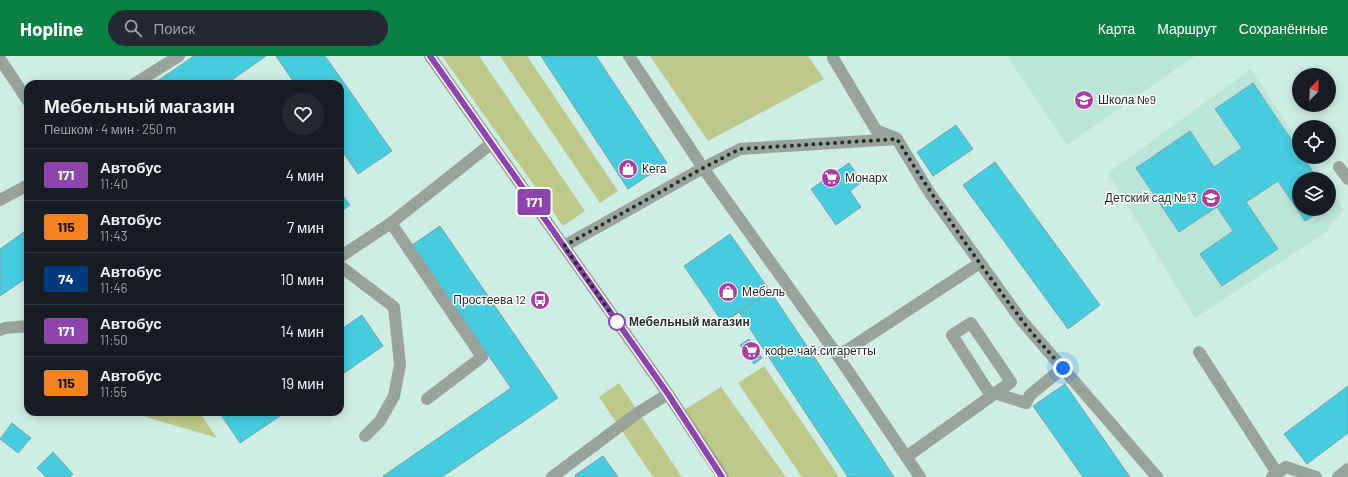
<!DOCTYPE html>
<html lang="ru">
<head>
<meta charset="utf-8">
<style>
  :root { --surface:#171b24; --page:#242831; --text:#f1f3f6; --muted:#9ea1a6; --line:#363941; --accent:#0b8043 }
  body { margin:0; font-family:Barlow,sans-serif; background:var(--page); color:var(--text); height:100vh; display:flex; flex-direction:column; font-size:15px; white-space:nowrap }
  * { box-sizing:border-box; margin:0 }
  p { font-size:13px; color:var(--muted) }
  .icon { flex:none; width:22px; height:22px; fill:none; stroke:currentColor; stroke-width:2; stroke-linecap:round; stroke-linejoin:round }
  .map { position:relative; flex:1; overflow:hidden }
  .side { position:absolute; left:24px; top:24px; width:320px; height:336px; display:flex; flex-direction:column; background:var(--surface); border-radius:12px; box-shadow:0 2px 10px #0003 }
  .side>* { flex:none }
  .badge { padding:0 8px; border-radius:3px; font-size:14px; line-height:26px }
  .needle { width:26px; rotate:23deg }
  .buttons { position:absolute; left:1292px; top:12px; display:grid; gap:8px }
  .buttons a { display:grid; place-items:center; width:44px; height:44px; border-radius:50%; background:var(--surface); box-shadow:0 2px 10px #0003; font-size:20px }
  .you { position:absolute; width:20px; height:20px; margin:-10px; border:3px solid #fff; border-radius:50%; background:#1a73e8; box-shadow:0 0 0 6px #1a73e833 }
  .map>.badge { position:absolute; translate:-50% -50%; box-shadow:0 0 0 2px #fff }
  .round { display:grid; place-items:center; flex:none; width:42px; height:42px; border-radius:21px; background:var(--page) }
  .summary { display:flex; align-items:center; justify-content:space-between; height:68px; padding:0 20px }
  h1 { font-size:19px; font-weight:700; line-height:30px }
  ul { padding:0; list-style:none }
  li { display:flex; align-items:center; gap:12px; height:52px; padding:0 20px; border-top:1px solid var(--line) }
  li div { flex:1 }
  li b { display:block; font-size:15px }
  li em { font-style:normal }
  li .badge { min-width:44px; font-weight:700; text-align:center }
  header { display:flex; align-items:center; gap:24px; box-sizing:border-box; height:56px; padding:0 20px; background:var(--accent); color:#fff }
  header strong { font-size:19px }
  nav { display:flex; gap:22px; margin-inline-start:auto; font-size:14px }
  .search { width:280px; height:36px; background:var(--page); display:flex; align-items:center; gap:10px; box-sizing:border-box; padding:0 14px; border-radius:22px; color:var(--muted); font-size:15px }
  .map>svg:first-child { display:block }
</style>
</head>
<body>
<header>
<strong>Hopline</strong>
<div class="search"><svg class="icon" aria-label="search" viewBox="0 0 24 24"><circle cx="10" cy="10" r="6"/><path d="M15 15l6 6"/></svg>Поиск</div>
<nav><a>Карта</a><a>Маршрут</a><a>Сохранённые</a></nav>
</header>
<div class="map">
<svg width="1348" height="421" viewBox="0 0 1348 421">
  <rect width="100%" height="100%" fill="#ceede5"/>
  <!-- built -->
  <g fill="#bce5da">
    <path d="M1007,0h188l-128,89z"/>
    <path d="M1251,13l48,73v15h10l14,22h-24v30h30v-22l15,23 -18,22 -131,86 -87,-145z"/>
  </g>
  <!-- green -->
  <g fill="#bdc988">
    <path d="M442,0h37l106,155 -22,15z"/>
    <path d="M500,0h27l91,135 -18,12z"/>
    <path d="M650,0h158l16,23 -116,62z"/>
    <path d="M764,310l75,111h-37l-64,-94z"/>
    <path d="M619,327l63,94h-29l-54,-80z"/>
    <path d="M721,331l65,90h-59l-46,-65z"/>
    <path d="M129,356h70l18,26z"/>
  </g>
  <!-- building -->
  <g fill="#45ccdf" stroke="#83a2a7">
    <path d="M194,0h72l-40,28h-73z"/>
    <path d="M276,0h49l67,95 -34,23 -18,-26v-64h-45z"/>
    <path d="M541,0h55l71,107 -39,26z"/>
    <path d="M1253,27l46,68v6h4l15,22h-19v30h25l-19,12 -27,-40 -32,21 32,47 -56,37 -22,-32 33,-23 -16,-24 -38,25 -43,-64 54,-37 24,36 28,-19 -27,-39z"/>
    <path d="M956,69l17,24 -40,27 -16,-24z"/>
    <path d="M995,106l105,143 -32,24 -105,-144z"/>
    <path d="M849,107l13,19 -12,9 11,16 -25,18 -25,-36z"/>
    <path d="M340,136l10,13 -10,7z"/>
    <path d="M440,170l118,172 -116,79h-58l-1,-1 128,-88 -99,-143z"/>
    <path d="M28,173v48l-28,19v-47z"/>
    <path d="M730,178l40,57 -47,32 -39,-57z"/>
    <path d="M770,235l99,148 25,38h-46l-109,-165z"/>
    <path d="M362,259l21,31 -43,30v-46z"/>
    <path d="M749,283l13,19 -8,6 -14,-19z"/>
    <path d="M1065,328l65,93h-47l-50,-71z"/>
    <path d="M1348,330v47l-41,31 -23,-30z"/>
    <path d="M219,356h67l-46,31z"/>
    <path d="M12,367l19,15 -13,15 -18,-14z"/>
    <path d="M53,396l20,22 -3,3h-24l-9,-9z"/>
    <path d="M603,400l15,21h-42l-1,-2z"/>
  </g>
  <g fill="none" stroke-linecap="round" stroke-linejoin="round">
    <!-- minor -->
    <g stroke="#9aa39b" stroke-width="12">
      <path d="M430,0l238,338 55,83"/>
      <path d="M833,2l43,72 20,8"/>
      <path d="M0,3l28,42"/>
      <path d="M134,28l45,-28"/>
      <path d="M1339,111l9,12"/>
      <path d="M0,144l28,-15"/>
      <path d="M391,167l91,134 -55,42"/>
      <path d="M564,190l139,-78 -74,-112"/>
      <path d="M340,201l51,-34 101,-80"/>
      <path d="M340,210l54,41 6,58 -6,31 -14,25 -15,15"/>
      <path d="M0,274l5,-2 23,-2"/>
      <path d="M1199,296l78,121"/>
      <path d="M838,300l142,-93"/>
      <path d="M906,401c35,-25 70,-50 105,-75l-40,-59 -19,12 36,56 38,12 4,-8 33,-27"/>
      <path d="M552,421l87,-65 29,-18"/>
      <path d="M920,421l-82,-121 -135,-188 37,-19 157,-10 32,53 93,129 135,156"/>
      <path d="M1272,421l14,-10 30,10"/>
      <path d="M1338,421l10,-8"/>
    </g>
  </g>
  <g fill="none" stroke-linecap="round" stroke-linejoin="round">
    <!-- line casing -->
    <g stroke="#fff" stroke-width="9">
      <path id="line" d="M430,0l238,338 54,83"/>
    </g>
    <!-- line -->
    <use href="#line" stroke="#8e44ad" stroke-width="6"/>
    <!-- walk -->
    <path stroke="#222e2b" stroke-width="4" stroke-dasharray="0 7.2" d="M617,266l-53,-76 139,-78 37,-19 157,-10c38,62 80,122 124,180 13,17 28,33 42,49"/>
  </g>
  <!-- icons -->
  <defs>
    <g id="school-disc" transform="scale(1)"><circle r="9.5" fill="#aa3fa0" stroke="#fff"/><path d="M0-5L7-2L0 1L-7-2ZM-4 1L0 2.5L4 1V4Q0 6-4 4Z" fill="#fff"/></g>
    <g id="shop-disc" transform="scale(1)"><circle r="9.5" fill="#aa3fa0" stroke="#fff"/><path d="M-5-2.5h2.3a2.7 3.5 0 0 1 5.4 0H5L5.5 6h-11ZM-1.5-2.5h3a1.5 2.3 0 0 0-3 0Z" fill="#fff"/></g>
    <g id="supermarket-disc" transform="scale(1)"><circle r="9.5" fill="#aa3fa0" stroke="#fff"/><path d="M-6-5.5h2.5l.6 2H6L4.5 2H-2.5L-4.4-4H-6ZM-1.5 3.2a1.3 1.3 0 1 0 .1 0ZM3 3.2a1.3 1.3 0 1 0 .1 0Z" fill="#fff"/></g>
    <g id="bus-disc" transform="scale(1)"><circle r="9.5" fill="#aa3fa0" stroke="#fff"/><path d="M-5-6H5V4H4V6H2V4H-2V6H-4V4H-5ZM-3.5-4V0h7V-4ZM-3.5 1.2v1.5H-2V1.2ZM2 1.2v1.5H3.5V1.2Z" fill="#fff"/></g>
  </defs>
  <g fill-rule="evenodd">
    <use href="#school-disc" x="1084" y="44"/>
    <use href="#shop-disc" x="628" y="113"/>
    <use href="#supermarket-disc" x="831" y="122"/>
    <use href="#school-disc" x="1211" y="142"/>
    <use href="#shop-disc" x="728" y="236"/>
    <use href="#bus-disc" x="540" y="244"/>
    <use href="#supermarket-disc" x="751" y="295"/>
  </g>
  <!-- markers -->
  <circle fill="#fff" stroke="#8e44ad" stroke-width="2" cx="617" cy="266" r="8"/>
  <g text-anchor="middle" stroke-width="3" stroke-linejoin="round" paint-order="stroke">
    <!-- poi labels -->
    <g font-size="12" fill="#222e2b" stroke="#fff" text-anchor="start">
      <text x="1098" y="48">Школа №9</text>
      <text x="642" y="117">Кега</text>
      <text x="845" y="126">Монарх</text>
      <text x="1197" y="146" text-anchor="end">Детский сад №13</text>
      <text x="742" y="240">Мебель</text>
      <text x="526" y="248" text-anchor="end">Простеева 12</text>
      <text x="765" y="299">кофе.чай.сигаретты</text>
    </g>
    <!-- stop labels -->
    <g font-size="12" font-weight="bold" fill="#222e2b" stroke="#fff" text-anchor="start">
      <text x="629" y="270">Мебельный магазин</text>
    </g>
  </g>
</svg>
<div class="buttons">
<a><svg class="needle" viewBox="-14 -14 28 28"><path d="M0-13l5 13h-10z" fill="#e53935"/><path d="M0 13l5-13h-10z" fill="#9ea1a6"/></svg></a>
<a><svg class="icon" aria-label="locate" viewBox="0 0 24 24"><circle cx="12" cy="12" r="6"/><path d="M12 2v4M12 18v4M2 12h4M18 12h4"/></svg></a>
<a><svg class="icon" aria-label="layers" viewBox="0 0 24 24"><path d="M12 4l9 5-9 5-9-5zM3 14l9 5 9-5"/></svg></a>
</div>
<div class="you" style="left:1063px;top:312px"></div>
<b class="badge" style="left:534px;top:146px;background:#8e44ad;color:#fff">171</b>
<section class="side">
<div class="summary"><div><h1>Мебельный магазин</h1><p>Пешком · 4 мин · 250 m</p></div><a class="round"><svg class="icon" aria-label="heart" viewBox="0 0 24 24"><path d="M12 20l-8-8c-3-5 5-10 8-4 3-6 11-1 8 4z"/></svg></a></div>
<ul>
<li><span class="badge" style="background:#8e44ad;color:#fff">171</span><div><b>Автобус</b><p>11:40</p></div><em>4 мин</em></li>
<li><span class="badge" style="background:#f58220;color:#111">115</span><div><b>Автобус</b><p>11:43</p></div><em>7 мин</em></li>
<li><span class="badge" style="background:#003b80;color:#fff">74</span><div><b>Автобус</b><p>11:46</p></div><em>10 мин</em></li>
<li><span class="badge" style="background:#8e44ad;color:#fff">171</span><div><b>Автобус</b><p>11:50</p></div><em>14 мин</em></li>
<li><span class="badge" style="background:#f58220;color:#111">115</span><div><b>Автобус</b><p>11:55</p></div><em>19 мин</em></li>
</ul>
</section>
</div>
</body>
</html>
